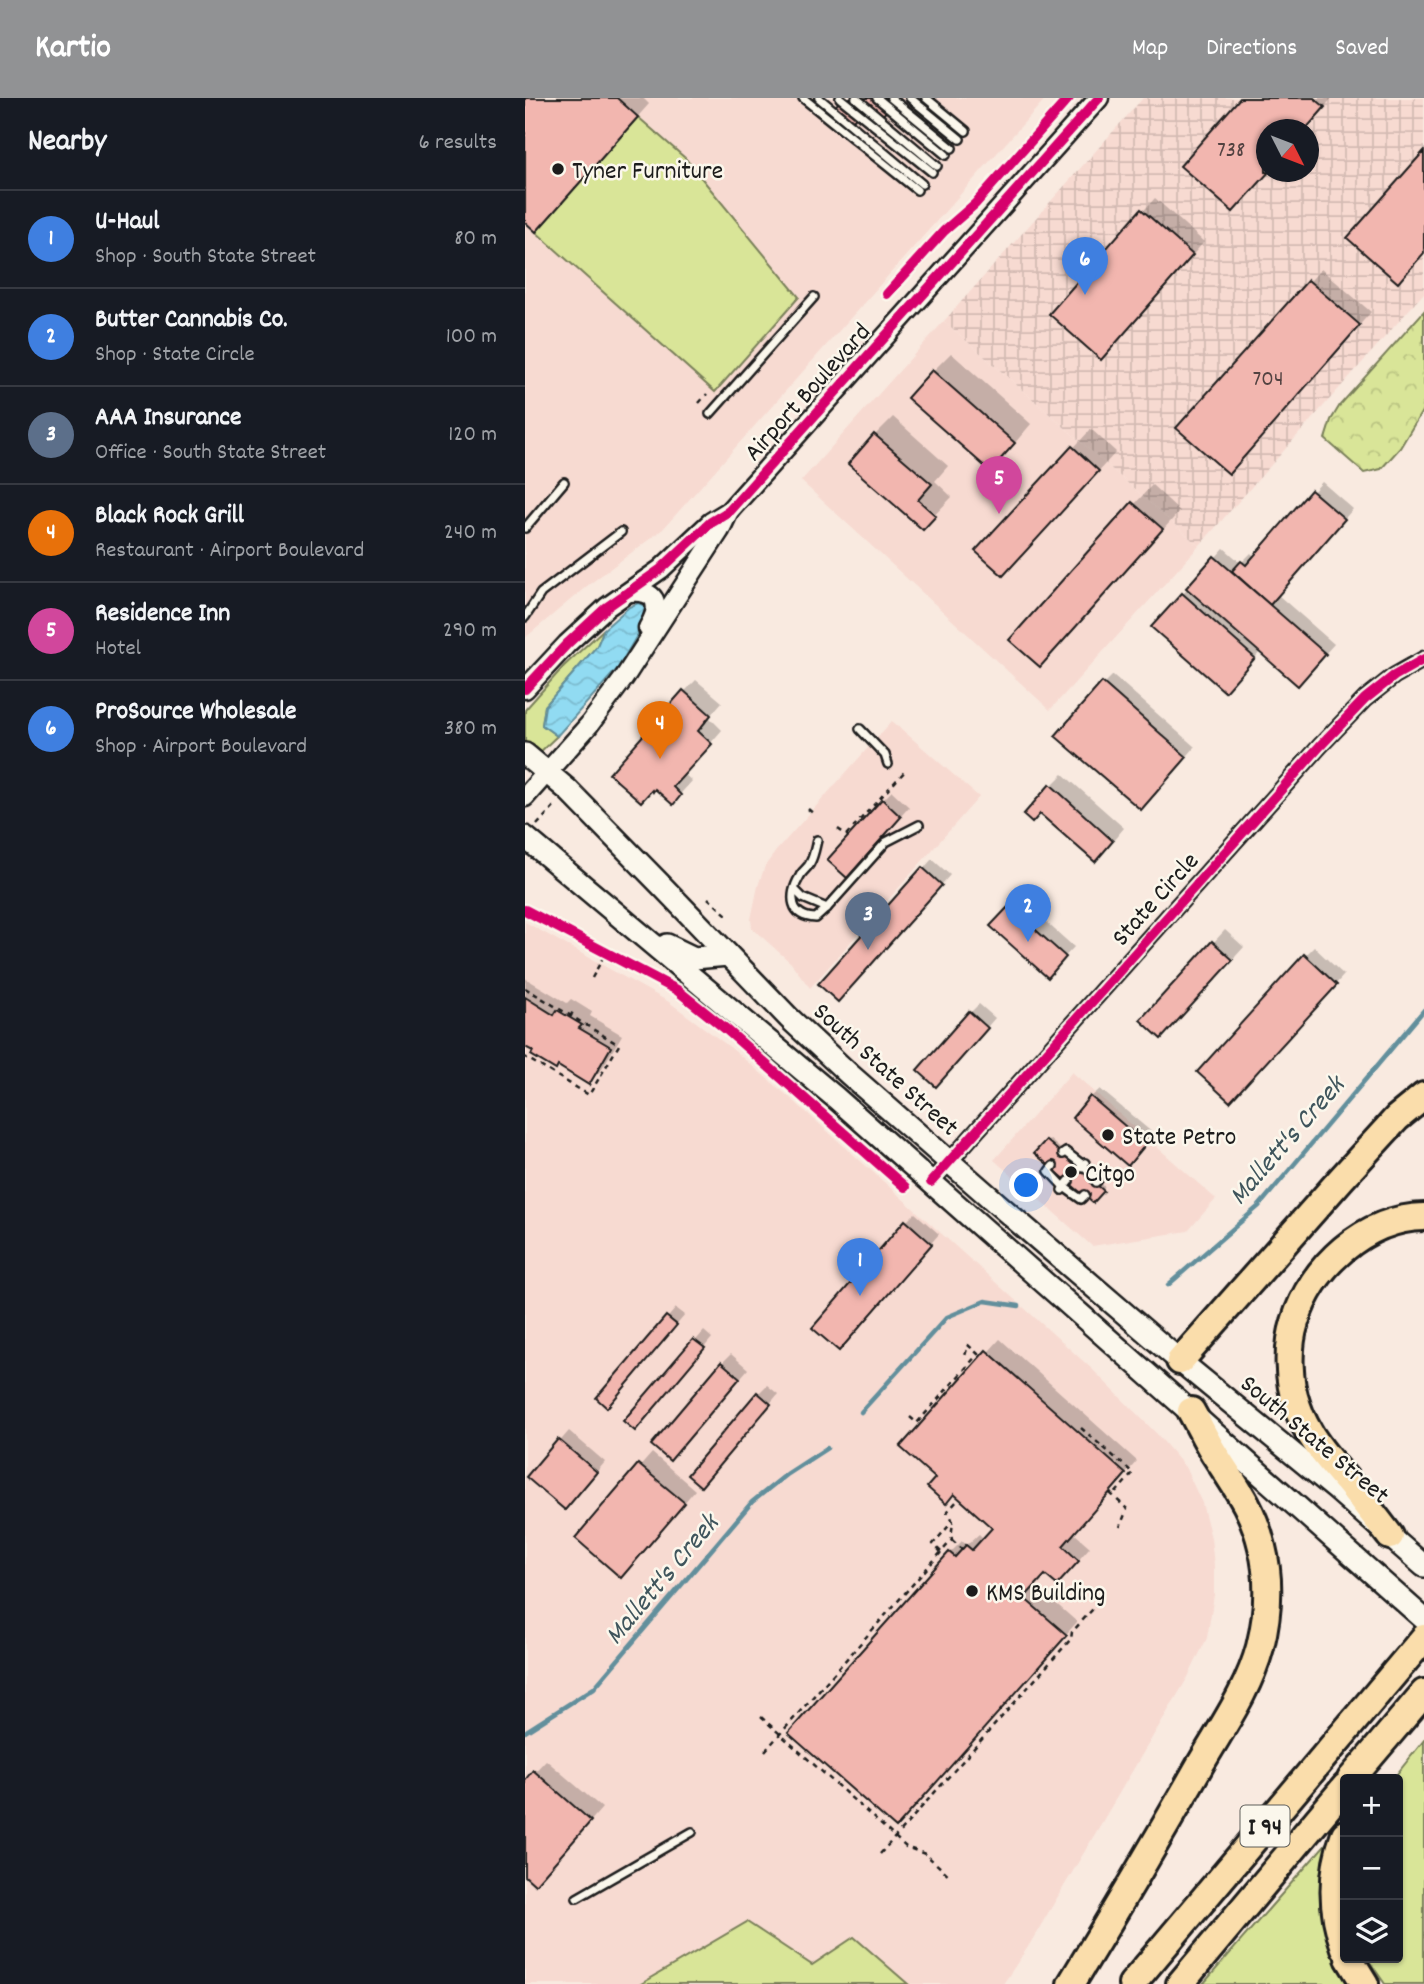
<!DOCTYPE html>
<meta charset="utf-8">
<style>
:root{--surface:#171b24;--page:#20242c;--text:#f1f3f6;--muted:#9ea1a6;--line:#363941;--accent:#919294}
body{margin:0;font-family:Dekko,sans-serif;background:var(--page);color:var(--text)}
.controls{position:absolute;right:21px;bottom:21px;display:grid;overflow:hidden;border-radius:7px;box-shadow:0 2px 5px #0004}
.controls button{width:63px;height:63px;display:grid;place-items:center;padding:0;border:0;border-bottom:2px solid var(--line);background:var(--surface);color:var(--text);font:35px sans-serif}
.compass{position:absolute;left:731px;top:21px;width:63px;height:63px;border-radius:50%;background:var(--surface);box-shadow:0 2px 5px #0004;rotate:132deg}
.you{position:absolute;left:502px;top:1088px;width:24px;height:24px;margin:-18px;border:5px solid #fff;border-radius:50%;background:#1a73e8;box-shadow:0 0 0 10px #1a73e833}
.badge{display:grid;place-items:center;width:46px;height:46px;border-radius:50%;background:var(--accent);color:#fff;font-size:23px;font-weight:700}
.pin{position:absolute;translate:-50% -58px;filter:drop-shadow(0 2px 4px #0008)}
.pin::after{content:'';position:absolute;top:37px;width:24px;height:21px;background:inherit;clip-path:polygon(0 0,100% 0,50% 100%)}
.list{margin:0;padding:0;list-style:none}
h2{display:flex;justify-content:space-between;align-items:center;height:91px;margin:0;padding:0 28px;font-size:30px}
h2 small{font-size:23px;font-weight:400;color:var(--muted)}
.list li{display:grid;grid-template-columns:46px 1fr auto;gap:21px;align-items:center;box-sizing:border-box;height:98px;padding:0 28px;border-top:2px solid var(--line)}
.list b{display:block;font-size:26px;white-space:nowrap}
.list p{margin:0;font-size:23px;white-space:nowrap;color:var(--muted)}
.list em{font-size:23px;font-style:normal;color:var(--muted)}
.icon{flex:none;width:38px;height:38px;fill:none;stroke:currentColor;stroke-width:2;stroke-linecap:round;stroke-linejoin:round}
.map{position:relative;flex:none;width:899px;height:1886px;overflow:hidden}
header{display:flex;align-items:center;gap:42px;box-sizing:border-box;height:98px;padding:0 35px;background:var(--accent);color:#fff}
header strong{font-size:33px}
nav{display:flex;gap:38px;margin-inline-start:auto;font-size:24px}
main{display:flex}
aside{flex:1;background:var(--surface)}
.map>svg:first-child{display:block}
.built{fill:#f7dad1}
.industrial{fill:url(#industrial-grid);fill-rule:evenodd}
.green{fill:#d9e598;stroke:#7a805a;stroke-width:2}
.forest{fill:url(#forest-crowns);stroke:#7a805a;stroke-width:2}
.water{fill:url(#water-waves);stroke:#628f9c;stroke-width:2}
.shadow{fill:#0003}
.lines{fill:none;stroke-linecap:round;stroke-linejoin:round}
.stream{stroke:#628f9c;stroke-width:4.5}
.building{fill:#f2b6af;stroke:#1c1c1c;stroke-width:2}
.service-casing{stroke:#1c1c1c;stroke-width:12}
.minor-casing{stroke:#1c1c1c;stroke-width:19}
.tertiary-casing{stroke:#1c1c1c;stroke-width:23}
.secondary-casing{stroke:#1c1c1c;stroke-width:26}
.motorway-casing{stroke:#1c1c1c;stroke-width:32}
.path{stroke:#1c1c1c;stroke-width:2.5;stroke-dasharray:5 5;stroke-linecap:butt}
.service{stroke:#fbf7ec;stroke-width:7}
.minor{stroke:#fbf7ec;stroke-width:14}
.tertiary{stroke:#fbf7ec;stroke-width:18}
.secondary{stroke:#fbf7ec;stroke-width:21}
.motorway{stroke:#faddab;stroke-width:26}
.cycleway-casing{stroke:#fbf7ec;stroke-width:15}
.cycleway{stroke:#d6006c;stroke-width:10}
.poi-dot{fill:#1c1c1c;stroke:#fbf7ec;stroke-width:2.5}
.labels{text-anchor:middle;stroke-width:5;stroke-linejoin:round;paint-order:stroke}
.number-label{font-size:23px;fill:#524241}
.shield{fill:#fbf7ec;stroke:#5f5e5a;stroke-width:2}
.shield-label{font-size:24px;font-weight:bold;fill:#1c1c1c}
.poi-label{font-size:26px;fill:#1c1c1c;stroke:#fbf7ec;text-anchor:start}
.street-label{font-size:26px;fill:#1c1c1c;stroke:#fbf7ec}
.water-label{font-size:28px;font-style:italic;fill:#3f555c;stroke:#fbf7ec}
</style>
<header>
<strong>Kartio</strong>
<nav><a>Map</a><a>Directions</a><a>Saved</a></nav>
</header>
<main>
<aside>
<h2>Nearby<small>6 results</small></h2>
<ul class="list">
<li><span class="badge" style="background:#3f7fe0">1</span><div><b>U-Haul</b><p>Shop · South State Street</p></div><em>80 m</em></li>
<li><span class="badge" style="background:#3f7fe0">2</span><div><b>Butter Cannabis Co.</b><p>Shop · State Circle</p></div><em>100 m</em></li>
<li><span class="badge" style="background:#5c6f8a">3</span><div><b>AAA Insurance</b><p>Office · South State Street</p></div><em>120 m</em></li>
<li><span class="badge" style="background:#e8710a">4</span><div><b>Black Rock Grill</b><p>Restaurant · Airport Boulevard</p></div><em>240 m</em></li>
<li><span class="badge" style="background:#d1479c">5</span><div><b>Residence Inn</b><p>Hotel</p></div><em>290 m</em></li>
<li><span class="badge" style="background:#3f7fe0">6</span><div><b>ProSource Wholesale</b><p>Shop · Airport Boulevard</p></div><em>380 m</em></li>
</ul>
</aside>
<div class="map">
<svg width="899" height="1886" viewBox="0 0 899 1886">
<defs>
<pattern id="industrial-grid" width="8" height="8" patternUnits="userSpaceOnUse" patternTransform="scale(1.75)"><rect width="8" height="8" fill="#f7dad1"/><path d="M0 4h8M4 0v8" fill="none" stroke="#d3bab3"/></pattern>
<pattern id="forest-crowns" width="20" height="18" patternUnits="userSpaceOnUse" patternTransform="scale(1.75)"><rect width="20" height="18" fill="#d9e598"/><path d="M2 6a3 3 0 1 1 6 0M12 15a3 3 0 1 1 6 0" fill="none" stroke="#bac482"/></pattern>
<pattern id="water-waves" width="16" height="10" patternUnits="userSpaceOnUse" patternTransform="scale(1.75)"><rect width="16" height="10" fill="#91dbf2"/><path d="M0 5q4-4 8 0t8 0" fill="none" stroke="#7cbbcf"/></pattern>
</defs>
<rect width="100%" height="100%" fill="#f9eae0"/>
<filter id="ink" filterUnits="userSpaceOnUse"><feTurbulence type="fractalNoise" baseFrequency=".0143" numOctaves="2"/><feDisplacementMap in="SourceGraphic" scale="14" xChannelSelector="R" yChannelSelector="G"/><feConvolveMatrix kernelMatrix="1 2 1 2 8 2 1 2 1" color-interpolation-filters="sRGB"/></filter>
<g filter="url(#ink)">
<g class="built">
<polygon points="0,0 521,0 138,431 62,488 0,540"/>
<polygon points="419,223 674,448 525,612 276,383"/>
<polygon points="367,623 454,699 285,890 266,865 227,830 226,821 233,788 240,768 251,753"/>
<polygon points="0,824 144,904 206,950 270,1004 567,1271 632,1336 660,1369 677,1405 686,1440 689,1467 689,1497 682,1540 663,1579 503,1849 478,1886 0,1886"/>
<polygon points="547,974 691,1101 663,1133 567,1148 469,1062"/>
</g>
<path class="industrial" d="M618 0H899V195L674 448 419 223ZM741 32H783V74H741Z"/>
<g class="green">
<polygon points="113,19 160,60 274,199 190,294 11,134"/>
<polygon points="79,531 72,548 20,608 17,627 32,638 12,657 0,649 0,612 39,568"/>
<polygon points="899,1642 899,1886 860,1886 842,1860 873,1860 873,1681 868,1681"/>
<polygon points="812,1733 829,1886 678,1886"/>
<polygon points="222,1824 287,1867 329,1839 383,1886 116,1886"/>
</g>
<polygon class="forest" points="899,213 899,310 875,350 856,371 839,375 800,341 806,322 815,307"/>
<polygon class="water" points="113,505 118,507 122,516 120,524 93,570 32,638 17,627 20,608 72,548 79,531 104,509"/>
<g class="shadow">
<polygon points="0,0 118,0 124,6 23,119 0,121"/>
<polygon points="717,0 807,0 780,32 741,32 743,74 720,100"/>
<polygon points="630,100 679,144 588,247 526,216"/>
<polygon points="796,171 846,214 716,362 654,330"/>
<polygon points="426,255 506,326 483,353 408,273"/>
<polygon points="368,319 423,368 410,383 427,399 398,429 350,337"/>
<polygon points="566,331 591,354 496,458 453,453"/>
<polygon points="797,384 828,411 753,497 809,546 782,576 736,553 718,573 658,496 699,450 716,465 726,455 730,459"/>
<polygon points="627,387 655,413 515,567 487,542"/>
<polygon points="588,577 670,649 625,701 579,586"/>
<polygon points="171,582 197,604 184,619 197,632 159,676 167,683 148,704 130,689 159,594"/>
<polygon points="538,676 599,730 582,750 516,714 526,688"/>
<polygon points="367,693 384,709 331,769 358,702"/>
<polygon points="407,761 425,777 322,893 296,886"/>
<polygon points="494,800 549,849 531,868 485,809"/>
<polygon points="700,832 719,849 648,927 617,922"/>
<polygon points="789,849 819,877 714,993 780,858"/>
<polygon points="0,880 42,905 46,901 67,914 65,918 97,937 76,972 64,985 0,947"/>
<polygon points="454,906 470,920 420,977 445,915"/>
<polygon points="575,991 629,1036 611,1057 566,999"/>
<polygon points="524,1041 580,1089 568,1103 512,1055"/>
<polygon points="390,1115 414,1136 323,1242 381,1124"/>
<polygon points="151,1210 160,1217 91,1298 73,1300"/>
<polygon points="179,1233 187,1240 119,1322 101,1323"/>
<polygon points="475,1241 612,1363 549,1435 565,1449 544,1473 520,1475 510,1487 552,1524 383,1715 266,1634 425,1455 437,1443 442,1447 454,1436 459,1441 469,1430 378,1348"/>
<polygon points="206,1256 223,1271 154,1351 197,1265"/>
<polygon points="242,1287 253,1296 185,1377 233,1296"/>
<polygon points="44,1333 80,1364 49,1401 4,1379"/>
<polygon points="127,1355 170,1392 108,1465 52,1440"/>
<polygon points="21,1662 77,1710 22,1773 0,1776 0,1684"/>
</g>
<g class="lines">
<g class="stream">
<polyline points="643,1187 734,1108 899,912"/>
<polyline points="336,1314 422,1219 460,1203 494,1208"/>
<polyline points="0,1634 69,1590 227,1404 262,1376 302,1350"/>
</g>
</g>
<g class="building">
<polygon points="0,0 92,0 113,19 11,134 0,124"/>
<polygon points="317,0 372,0 349,28 334,15 319,33 302,19"/>
<polygon points="715,0 789,0 800,9 780,32 741,32 741,74 744,74 708,114 655,68"/>
<polygon points="899,53 899,155 873,185 822,140"/>
<polygon points="616,111 668,157 576,262 524,216"/>
<polygon points="783,182 835,227 704,376 651,330"/>
<polygon points="407,272 490,345 465,373 382,300"/>
<polygon points="349,336 407,386 393,402 411,418 398,432 323,366"/>
<polygon points="547,348 574,373 478,478 450,453"/>
<polygon points="786,392 820,421 745,507 707,473 716,463 721,467"/>
<polygon points="607,404 638,431 515,569 484,542"/>
<polygon points="689,458 801,556 773,588 661,490"/>
<polygon points="657,495 730,560 700,594 626,529"/>
<polygon points="577,584 662,659 616,712 530,638"/>
<polygon points="158,592 186,617 173,633 187,646 148,689 156,697 148,707 130,691 128,694 127,692 116,704 84,676"/>
<polygon points="525,686 588,743 570,764 515,716 507,725 498,717"/>
<polygon points="357,701 376,719 322,780 302,762"/>
<polygon points="397,769 417,787 313,904 293,886"/>
<polygon points="484,808 541,859 523,880 465,828"/>
<polygon points="687,843 708,862 636,941 615,922"/>
<polygon points="779,856 812,887 705,1004 672,974"/>
<polygon points="0,899 29,917 32,912 57,927 54,930 86,949 64,987 33,968 31,972 6,957 8,953 0,949"/>
<polygon points="444,913 463,930 411,989 392,972"/>
<polygon points="565,998 621,1046 603,1068 547,1020"/>
<polygon points="521,1042 579,1093 568,1105 509,1055"/>
<polygon points="380,1122 407,1146 314,1253 287,1230"/>
<polygon points="141,1218 152,1227 82,1310 71,1300"/>
<polygon points="168,1241 180,1250 110,1333 98,1323"/>
<polygon points="461,1252 601,1376 538,1448 554,1463 532,1487 520,1477 499,1500 542,1537 371,1730 263,1635 424,1454 430,1459 441,1447 447,1452 467,1430 429,1396 421,1406 402,1389 410,1380 375,1349"/>
<polygon points="196,1264 215,1280 145,1363 126,1347"/>
<polygon points="232,1294 246,1306 176,1389 162,1377"/>
<polygon points="33,1341 72,1374 40,1412 1,1379"/>
<polygon points="113,1366 160,1405 96,1480 50,1440"/>
<polygon points="8,1672 66,1723 10,1787 0,1778 0,1682"/>
</g>
<g class="lines">
<g class="service-casing">
<g id="service">
<polyline points="278,0 392,92"/>
<polyline points="294,0 397,86"/>
<polyline points="315,0 407,74"/>
<polyline points="331,0 412,68"/>
<polyline points="352,0 421,57"/>
<polyline points="366,0 427,50"/>
<polyline points="385,0 435,41"/>
<polyline points="401,0 441,33"/>
<polyline points="185,316 289,199"/>
<polyline points="0,430 39,384"/>
<polyline points="0,519 16,495 96,434"/>
<polyline points="335,631 360,657 363,666"/>
<path d="M292 742C290 750 289 758 285 765 283 770 277 773 275 778 263 798 265 819 291 820L302 810 361 744 394 727"/>
<polyline points="270,792 278,800 302,810"/>
<polyline points="538,1056 541,1054 558,1067 555,1070"/>
<polyline points="560,1065 558,1067 573,1082 571,1084"/>
<polyline points="528,1068 524,1073 539,1089 544,1083"/>
<polyline points="537,1092 539,1089 556,1101 560,1097"/>
<polyline points="52,1800 167,1734"/>
</g>
</g>
<g class="minor-casing">
<polyline id="minor" points="406,1084 795,648 840,601 869,578 899,561"/>
</g>
<g class="tertiary-casing">
<g id="tertiary">
<path d="M105 494C134 492 136 509 123 530"/>
<polyline points="0,591 42,546 82,509 136,471 186,424 204,413 574,0"/>
<polyline points="0,699 64,627 99,580 195,432 204,413"/>
</g>
</g>
<g class="secondary-casing">
<g id="secondary">
<polyline points="0,656 43,692 137,788 264,920 324,976 476,1109 655,1263 812,1392 899,1468"/>
<polyline points="0,739 311,1000 899,1521"/>
<polyline points="142,847 169,860 203,857"/>
</g>
</g>
<g class="motorway-casing">
<g id="motorway">
<polyline points="655,1263 817,1080 872,1020 899,998"/>
<path d="M865 1438C851 1420 837 1401 822 1383 802 1360 782 1338 772 1308 763 1283 762 1249 770 1224 786 1169 840 1120 899 1119"/>
<polyline points="826,1681 899,1595"/>
<path d="M820 1736C806 1774 806 1812 820 1850"/>
<polyline points="824,1860 840,1886"/>
<path d="M546 1886C590 1814 633 1741 675 1667 697 1629 724 1591 735 1549 743 1517 745 1481 737 1449 728 1410 710 1388 689 1355 681 1342 674 1327 666 1313"/>
<polyline points="607,1886 899,1540"/>
<polyline points="655,1886 820,1689"/>
</g>
</g>
<g class="path">
<polyline points="174,305 182,296"/>
<polyline points="283,711 289,716"/>
<polyline points="12,727 31,706"/>
<polyline points="313,731 323,738"/>
<polyline points="321,737 382,671"/>
<polyline points="183,800 202,817"/>
<polyline points="67,880 81,854"/>
<polyline points="0,890 94,947 64,997 0,959"/>
<polyline points="45,919 49,912"/>
<polyline points="385,1319 392,1325 453,1256 443,1247 440,1258"/>
<polyline points="556,1330 608,1375 588,1398"/>
<polyline points="585,1395 602,1411 595,1429"/>
<polyline points="427,1442 437,1451"/>
<polyline points="416,1454 408,1446 428,1423"/>
<polyline points="236,1619 381,1749 400,1756 425,1778"/>
<path d="M240 1653 427 1442C425 1431 432 1423 422 1414L434 1401"/>
<polyline points="355,1756 546,1541 547,1534 577,1501"/>
</g>
<use href="#service" class="service"/>
<use href="#minor" class="minor"/>
<use href="#tertiary" class="tertiary"/>
<use href="#secondary" class="secondary"/>
<use href="#motorway" class="motorway"/>
<g class="cycleway-casing">
<g id="cycleway">
<polyline points="362,196 419,133 450,106 544,0"/>
<polyline points="0,591 42,546 82,509 136,471 186,424 204,413 574,0"/>
<polyline points="0,812 152,892 202,932 380,1089"/>
<polyline points="406,1084 795,648 840,601 869,578 899,561"/>
</g>
</g>
<use href="#cycleway" class="cycleway"/>
</g>
</g>
<g class="poi-dot">
<circle cx="33" cy="71" r="7"/>
<circle cx="583" cy="1037" r="7"/>
<circle cx="546" cy="1074" r="7"/>
<circle cx="447" cy="1493" r="7"/>
</g>
<g class="labels">
<g class="number-label">
<text x="706" y="58">738</text>
<text x="743" y="287">704</text>
</g>
<rect class="shield" x="715.5" y="1707.5" width="49" height="41" rx="5"/>
<g class="shield-label">
<text x="740" y="1736">I 94</text>
</g>
<g class="poi-label">
<text x="47" y="80">Tyner Furniture</text>
<text x="597" y="1046">State Petro</text>
<text x="560" y="1083">Citgo</text>
<text x="461" y="1502">KMS Building</text>
</g>
<g class="street-label">
<text transform="translate(281 293) rotate(-48)" y="9">Airport Boulevard</text>
<text transform="translate(629 800) rotate(-48)" y="9">State Circle</text>
<text transform="translate(362 970) rotate(42)" y="9">South State Street</text>
<text transform="translate(791 1340) rotate(40)" y="9">South State Street</text>
</g>
<g class="water-label">
<text transform="translate(760 1041) rotate(-49)" y="10">Mallett's Creek</text>
<text transform="translate(135 1480) rotate(-50)" y="10">Mallett's Creek</text>
</g>
</g>
</svg>
<div class="controls">
<button>+</button>
<button>−</button>
<button><svg class="icon" aria-label="layers" viewBox="0 0 24 24"><path d="M12 4l9 5-9 5-9-5zM3 14l9 5 9-5"/></svg></button>
</div>
<svg class="compass" viewBox="-18 -18 36 36"><path d="M0-13l5 13h-10z" fill="#e53935"/><path d="M0 13l5-13h-10z" fill="#9ea1a6"/></svg>
<div class="you"></div>
<div class="pin badge" style="left:335px;top:1198px;background:#3f7fe0">1</div>
<div class="pin badge" style="left:503px;top:844px;background:#3f7fe0">2</div>
<div class="pin badge" style="left:343px;top:852px;background:#5c6f8a">3</div>
<div class="pin badge" style="left:135px;top:661px;background:#e8710a">4</div>
<div class="pin badge" style="left:474px;top:416px;background:#d1479c">5</div>
<div class="pin badge" style="left:560px;top:197px;background:#3f7fe0">6</div>
</div>
</main>
